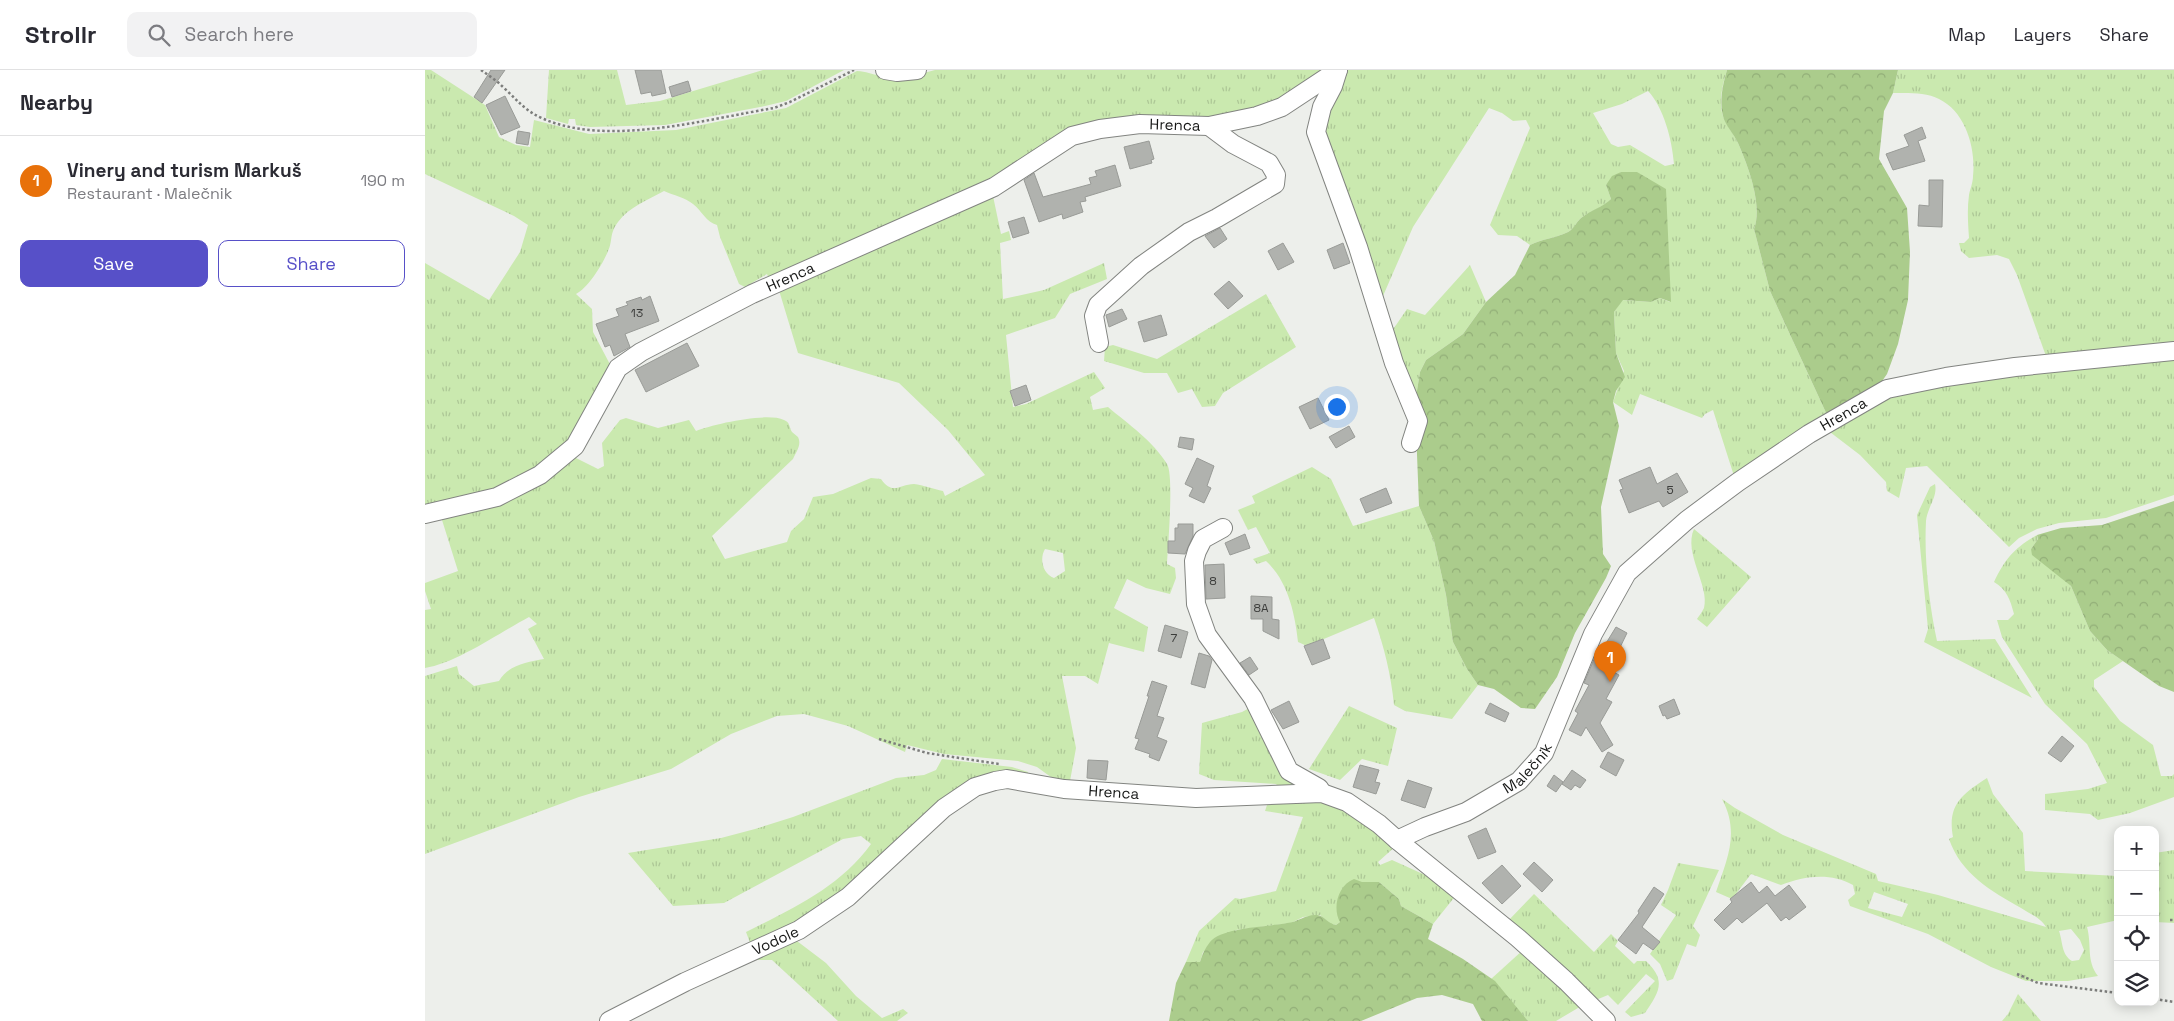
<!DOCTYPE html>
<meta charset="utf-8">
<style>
:root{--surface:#fff;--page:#f2f2f3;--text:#2b2b33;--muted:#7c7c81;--line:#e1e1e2;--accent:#5750c8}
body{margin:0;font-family:"Space Grotesk",sans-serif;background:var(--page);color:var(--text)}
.controls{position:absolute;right:15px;bottom:15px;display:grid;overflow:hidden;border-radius:10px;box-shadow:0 2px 12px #0003}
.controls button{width:45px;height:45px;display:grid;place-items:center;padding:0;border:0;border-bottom:1px solid var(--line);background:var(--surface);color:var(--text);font:25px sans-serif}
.you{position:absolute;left:911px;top:336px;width:18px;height:18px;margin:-12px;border:4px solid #fff;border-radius:50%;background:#1a73e8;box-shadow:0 0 0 8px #1a73e833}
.badge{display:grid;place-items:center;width:32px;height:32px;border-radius:50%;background:var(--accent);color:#fff;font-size:16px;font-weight:700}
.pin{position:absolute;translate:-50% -41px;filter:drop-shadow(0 1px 2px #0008)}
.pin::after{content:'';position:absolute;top:26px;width:18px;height:15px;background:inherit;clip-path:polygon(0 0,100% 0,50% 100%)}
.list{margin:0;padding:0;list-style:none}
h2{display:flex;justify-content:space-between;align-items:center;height:65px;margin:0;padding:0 20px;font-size:21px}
h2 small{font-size:16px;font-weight:400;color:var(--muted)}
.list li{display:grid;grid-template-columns:32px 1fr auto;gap:15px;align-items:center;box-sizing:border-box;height:90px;padding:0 20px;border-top:1px solid var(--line)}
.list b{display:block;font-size:19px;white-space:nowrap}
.list p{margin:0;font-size:16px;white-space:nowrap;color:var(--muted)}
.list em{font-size:16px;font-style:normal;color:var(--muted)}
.actions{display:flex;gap:10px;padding:15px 20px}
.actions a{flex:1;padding:11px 0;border:1px solid var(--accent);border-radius:10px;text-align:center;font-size:18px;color:var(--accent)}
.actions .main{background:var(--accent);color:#fff}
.icon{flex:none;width:28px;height:28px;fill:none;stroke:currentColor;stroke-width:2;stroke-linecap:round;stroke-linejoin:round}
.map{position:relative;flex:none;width:1749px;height:951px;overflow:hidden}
header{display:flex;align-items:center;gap:30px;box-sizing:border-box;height:70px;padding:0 25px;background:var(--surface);border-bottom:1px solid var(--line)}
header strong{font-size:24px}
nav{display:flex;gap:28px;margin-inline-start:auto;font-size:18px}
.search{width:350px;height:45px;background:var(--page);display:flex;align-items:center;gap:12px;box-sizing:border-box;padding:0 18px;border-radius:10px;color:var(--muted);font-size:19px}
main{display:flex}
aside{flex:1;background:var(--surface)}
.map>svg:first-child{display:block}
.grass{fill:url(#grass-tufts);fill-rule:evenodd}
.forest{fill:url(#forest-crowns)}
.building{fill:#b0b2ae;stroke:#999b97}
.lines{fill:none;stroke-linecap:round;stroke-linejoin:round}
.minor-casing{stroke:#828480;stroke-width:20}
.path{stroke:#7c7d7b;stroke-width:2.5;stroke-dasharray:2.5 2.5;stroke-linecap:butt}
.minor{stroke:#fff;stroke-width:18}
.labels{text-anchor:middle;stroke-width:5;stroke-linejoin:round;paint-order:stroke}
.number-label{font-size:12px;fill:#3c3d3b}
.street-label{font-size:15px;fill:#151615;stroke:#edefeb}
</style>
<header>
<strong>Strollr</strong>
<div class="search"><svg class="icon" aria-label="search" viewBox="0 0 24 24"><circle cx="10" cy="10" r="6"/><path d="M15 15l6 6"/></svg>Search here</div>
<nav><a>Map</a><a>Layers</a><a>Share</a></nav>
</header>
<main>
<aside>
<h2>Nearby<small></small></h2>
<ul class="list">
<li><span class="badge" style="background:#e8710a">1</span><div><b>Vinery and turism Markuš</b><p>Restaurant · Malečnik</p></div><em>190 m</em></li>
</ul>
<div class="actions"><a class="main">Save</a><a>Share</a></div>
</aside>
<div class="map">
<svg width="1749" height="951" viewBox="0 0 1749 951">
<defs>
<pattern id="grass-tufts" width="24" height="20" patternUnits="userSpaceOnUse" patternTransform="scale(1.25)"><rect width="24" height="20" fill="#cae9af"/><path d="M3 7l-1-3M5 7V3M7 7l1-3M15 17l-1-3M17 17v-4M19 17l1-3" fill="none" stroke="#adc796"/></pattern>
<pattern id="forest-crowns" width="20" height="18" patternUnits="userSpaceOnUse" patternTransform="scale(1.25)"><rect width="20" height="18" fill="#abcc8c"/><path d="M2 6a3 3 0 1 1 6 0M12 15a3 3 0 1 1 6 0" fill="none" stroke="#92ae78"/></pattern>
</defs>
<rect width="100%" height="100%" fill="#edefeb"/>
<g class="grass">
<path d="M0 0H6L60 35 74 67 91 75 105 77 109 50 164 64 251 60 361 38 432 1C441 1 447 5 455 5 473 7 494 5 510 0H903L879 17 836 38 802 47 650 57 629 66V69L579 106 345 211 342 204 320 217 314 214 295 167 292 155C281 152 277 141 268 134 261 128 248 125 239 121 223 130 204 137 193 152 184 164 188 171 183 181 178 194 163 218 151 224L167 239 168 262 189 302 138 381 120 396 66 422 0 440V193L64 230 95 182 103 155 89 146 0 104Z"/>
<polygon points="124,0 192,0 201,35 235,31 338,0 419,0 361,31 340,36 240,55 165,57 151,55 150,49 144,49 143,54 121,48"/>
<path d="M923 0H1302C1298 14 1293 31 1298 46 1301 55 1309 64 1313 73 1323 96 1338 135 1329 159L1345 221 1403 347 1309 406 1288 340 1280 344 1277 348 1215 324 1207 345 1188 332 1199 301 1191 283 1189 242 1197 230 1226 232 1235 228 1245 232 1212 102H1196L1181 115 1186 129C1178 138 1166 140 1156 148 1151 152 1149 159 1143 162 1131 168 1117 169 1105 175L1092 166 1073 165 1065 155 1105 58 1101 50 1088 51 1077 43 1064 38 988 157 958 226 965 255 969 258 982 239 1000 245 1045 195 1061 232 1038 264 1001 290 995 302 990 333 897 68 906 29ZM1223 21C1239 38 1247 70 1249 94L1240 96 1205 75 1193 77 1186 74 1168 43 1197 34Z"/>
<path d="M1473 0H1749V277L1622 289 1592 205 1584 189 1572 185 1544 188 1536 181 1534 173H1539L1544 168C1543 153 1542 139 1544 125 1545 119 1548 113 1548 106 1551 79 1541 42 1514 29 1501 22 1483 23 1468 23Z"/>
<path d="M568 126 576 164 584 161 586 170 575 173 578 229 619 220 679 193 682 209 645 224 630 248 581 265 588 337 601 334 669 302 680 318 665 327 668 340 683 337C703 354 728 371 742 394 749 405 743 475 742 494L750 498 751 508 745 524 721 518 702 509 689 538 723 557 719 582 684 573 673 614 660 606H637L651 678 645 711 630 710 612 697 593 691 519 684 482 675 480 682 423 656 379 644 352 646 306 664 246 699 154 727 0 784V606L32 596 34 604 49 616 74 611C83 595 102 592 119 589L103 559 112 554 104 547C76 562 30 594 0 598V540L6 539 0 521V513L33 501 17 450 22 443 145 385 173 399 179 396 177 373 195 350 201 348 233 358 264 350 271 361C288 354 342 342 359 350 365 352 364 357 367 362 369 364 371 365 373 367 377 375 371 382 368 389L287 466 300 489 362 472 366 461 379 449 388 427 408 424 446 408 456 409C468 426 475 414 489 414 498 415 509 419 518 421L520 426 560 405 523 360 474 313 373 283 353 217ZM620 479 638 483 640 501 629 508C618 504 614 489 620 479Z"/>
<polygon points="841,224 871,277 798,323 790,336 777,337 767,319 753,323 742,303 719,303 679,291 680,277 688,275 732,289"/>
<polygon points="1749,286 1749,425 1681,448 1634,453 1612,459 1594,468 1584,477 1502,396 1481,398 1474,428 1462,421 1461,412 1435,385 1401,359 1452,332 1504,316"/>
<path d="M887 397 906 409 928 456 994 436 1009 471 1021 525 1028 572 1042 599 1053 615 1027 649 980 641 969 635C966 604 959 577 949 548L882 576 873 572C870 544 863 511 841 491L832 494 828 489 845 483 831 457 823 460 813 440 830 433 827 426Z"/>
<path d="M1510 414C1513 427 1502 438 1501 451 1499 490 1504 533 1512 571L1570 569 1607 628 1499 572 1503 559 1492 445 1505 417Z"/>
<path d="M1269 459 1326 507 1282 557 1272 549C1274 546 1277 542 1279 538 1285 516 1258 483 1269 459Z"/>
<path d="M1612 465 1613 469 1606 479 1646 516 1665 561 1682 580 1698 591 1669 610V617L1695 651 1728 675 1736 706H1747L1749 704V727L1705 743 1673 750 1665 744 1620 740V724L1663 719 1682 713 1662 674 1620 634 1577 567 1572 550H1583L1589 544C1585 529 1582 520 1569 512 1580 489 1589 478 1612 465Z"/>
<polygon points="828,636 842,661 889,717 856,720 851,714 789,710 774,704 777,653 817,642"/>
<polygon points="924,636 972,658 963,696 937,689 915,710 884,699"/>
<path d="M517 689 587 697 603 702V706L566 705 420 822 327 878 321 862C367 839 415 817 446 774L436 766 418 769 299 833 248 836 203 783 296 768 330 759 368 747 471 708 499 705 511 700Z"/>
<path d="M1562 708 1568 724 1598 763 1600 801 1693 806V850L1662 857C1667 875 1661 891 1673 906L1643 911H1601L1566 897 1503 864 1425 836 1423 830 1430 824 1428 815C1405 802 1379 806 1356 815L1326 804 1307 829 1291 822C1302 789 1315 763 1297 729L1310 738 1358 765 1451 804 1453 811 1513 825 1621 857C1616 848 1605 844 1596 838 1566 821 1536 804 1524 769L1528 767C1522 735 1537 724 1562 708ZM1449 822 1483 834 1477 847 1443 838ZM1646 859 1655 870 1659 880 1654 890 1647 891C1636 884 1638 872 1634 861Z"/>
<polygon points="858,727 914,733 972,775 953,792 955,795 967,790 1009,809 1032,824 1008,854 976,836 974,829 954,812 937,812 915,852 911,855 906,854 895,845 878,847 866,853 811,860 778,882 775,892 761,892 774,861 810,828 815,829 851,821 878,747 840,741 844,729"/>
<polygon points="1749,780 1749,853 1730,852 1730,783"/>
<polygon points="1253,793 1294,800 1268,856 1275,865 1271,877 1262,874 1248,909 1242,911 1235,894 1225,884 1251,845 1236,835 1243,820"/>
<path d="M1109 824 1169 882 1186 864 1193 871 1190 876 1209 894 1212 891H1221C1242 911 1234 922 1220 943L1206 947 1200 942 1230 911 1221 904 1193 935 1183 925 1166 932 1082 852Z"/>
<polygon points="368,868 401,893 431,926 457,948 478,939 483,943 472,951 413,951 347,890 317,890"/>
<polygon points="1098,880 1158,935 1131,951 1103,951 1066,909"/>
<polygon points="1593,924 1616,951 1577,951 1583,944"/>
</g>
<g class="forest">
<path d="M1302 0H1473L1468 23 1459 41 1454 89 1482 138 1485 182 1483 230 1473 274 1462 304 1453 317 1403 347 1345 221 1329 159C1338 135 1323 96 1313 73 1309 64 1300 55 1298 46 1294 31 1298 14 1302 0Z"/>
<path d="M1196 102H1212L1241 119 1246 232 1235 228 1226 232 1198 230 1189 242 1191 283 1200 307 1191 321 1188 332 1194 356 1176 437 1178 484 1186 496 1181 508 1150 563 1132 607 1110 639 1096 638 1069 619 1053 615 1042 599 1028 572 1021 525 1009 471 994 436 990 333 995 302 1001 290 1038 264 1061 232 1090 205 1105 175C1117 169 1131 168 1143 162 1149 159 1151 152 1156 148 1166 140 1178 137 1186 129L1181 115 1187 106Z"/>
<polygon points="1749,431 1749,622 1734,616 1682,580 1665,561 1646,516 1607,485 1606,479 1613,469 1612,465 1636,458 1677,455"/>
<path d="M929 809 937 812H954L974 829 976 836 1008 854 1003 869 1038 889 1070 911 1103 951H1057L1048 934 1017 925 992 928 936 951H744L751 913 761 892H775C777 885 780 878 785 872 797 857 844 857 862 853 873 852 881 844 892 845 899 845 903 854 911 855L915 852C907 838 913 815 929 809Z"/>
</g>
<g class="building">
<polygon points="66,0 80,0 57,33 49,27"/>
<polygon points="210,0 236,0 241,23 227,26 226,22 216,24"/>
<polygon points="263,11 266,21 247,27 244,17"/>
<polygon points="80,26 95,57 76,65 61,35"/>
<polygon points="1497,57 1501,68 1493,71 1500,91 1468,100 1461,84 1484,76 1479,65"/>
<polygon points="93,61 105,63 103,75 91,73"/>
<polygon points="724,71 729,89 726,90 727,93 705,99 699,77"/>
<polygon points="690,95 696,116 660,127 661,131 655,132 658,142 638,149 637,144 614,152 599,110 609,103 618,127 666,114 664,108 672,106 670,101"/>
<polygon points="1504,110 1518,110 1517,157 1493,156 1494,135 1504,136"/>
<polygon points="599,147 604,163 588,168 583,152"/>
<polygon points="795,158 802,169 789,178 780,166"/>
<polygon points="858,173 869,192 853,200 843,181"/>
<polygon points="918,173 925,193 909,199 902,180"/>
<polygon points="804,211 818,226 803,239 789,224"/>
<polygon points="225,226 234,251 200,264 205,277 189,286 185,275 180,277 171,254 194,246 191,239 203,235 201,232 216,227 217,230"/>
<polygon points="697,239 702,249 684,257 681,245"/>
<polygon points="736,245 742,265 719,272 713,252"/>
<polygon points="262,273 274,296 221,322 210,300"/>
<polygon points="601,315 606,330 590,336 585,321"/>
<polygon points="893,328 904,350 885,359 874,337"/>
<polygon points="924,356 930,367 911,378 904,367"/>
<polygon points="755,367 769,369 767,380 753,377"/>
<polygon points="772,388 789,396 782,416 786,418 779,433 764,426 768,418 760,414"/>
<polygon points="1225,397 1232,414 1252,403 1263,422 1238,437 1234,431 1204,443 1195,420 1198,419 1194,410"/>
<polygon points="961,418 967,433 941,443 935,429"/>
<polygon points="753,454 768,454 768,466 760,484 743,483 743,471 750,471 750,458 753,458"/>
<polygon points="820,464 825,478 805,485 800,473"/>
<polygon points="799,494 800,528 781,529 780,495"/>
<polygon points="826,526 847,527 847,549 854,550 854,569 838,561 838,549 826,549"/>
<polygon points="740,555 763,562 756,588 733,581"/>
<polygon points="1191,557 1202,563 1186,596 1188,597 1185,600 1194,605 1181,629 1187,632 1175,653 1188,675 1177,682 1161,657 1156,666 1144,660 1153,643 1150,641 1164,615 1159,613 1170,587 1172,588"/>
<polygon points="898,569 905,588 887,595 879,576"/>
<polygon points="774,583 784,586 787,590 780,618 766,614"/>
<polygon points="825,587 833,599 824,605 815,593"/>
<polygon points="727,611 742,616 732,646 739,648 732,667 742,671 734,691 724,687 725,684 710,679 714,669 710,668 724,626 722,626"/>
<polygon points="1249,629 1255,644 1242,649 1240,645 1238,646 1234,636"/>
<polygon points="864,631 874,652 858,659 846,640"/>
<polygon points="1065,633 1084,643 1080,652 1060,643"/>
<polygon points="1637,666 1649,676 1636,692 1623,683"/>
<polygon points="1183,682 1199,690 1191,706 1175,697"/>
<polygon points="663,690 683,691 681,710 662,708"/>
<polygon points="935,695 954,700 950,712 955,713 951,724 928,717"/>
<polygon points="1147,700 1161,710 1155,718 1150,715 1146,720 1137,714"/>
<polygon points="1129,705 1138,712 1131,722 1122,716"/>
<polygon points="983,710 1007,718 1000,738 976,730"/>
<polygon points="1061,758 1071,782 1053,789 1043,766"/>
<polygon points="1109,792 1128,810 1117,822 1098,804"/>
<polygon points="1077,795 1096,816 1077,834 1057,813"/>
<polygon points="1326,812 1334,823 1342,816 1350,826 1364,815 1381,837 1364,850 1361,847 1356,851 1342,833 1317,853 1312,848 1299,860 1289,850 1307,832 1305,829"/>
<polygon points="1229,817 1239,824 1217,857 1235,872 1228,880 1218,873 1211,884 1193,870 1214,843 1213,841"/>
</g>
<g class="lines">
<g class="minor-casing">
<g id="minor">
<polyline points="460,0 472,2 492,0"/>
<polyline points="913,0 908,16 897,37 891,62 933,177 969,293 993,351 986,373"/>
<polyline points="674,273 669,246 673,235 716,196 764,162 792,148 850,114 851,105 844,93 808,74 784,56"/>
<path id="s1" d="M0 444 72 427 115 405 150 376 193 298 216 282 327 224 569 117 647 66 675 59 715 54 784 56 832 46 857 37 913 0"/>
<polyline points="798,458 778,469 772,481 769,491 771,534 782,565 828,628 864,701 894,718 897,723"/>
<path id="s2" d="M972 770 1000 757 1041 742 1094 711 1119 683 1168 564 1202 503 1262 450 1313 412 1384 364 1462 319 1521 307 1590 297 1749 281"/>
<path id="s3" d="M184 951 260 912 374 860 423 827 519 738 550 717 570 711 582 709 639 719 771 728 897 723 922 732 954 754 972 770 1093 868 1141 911 1181 951"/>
</g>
</g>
<g class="path">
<path d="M56 0C63 5 71 10 77 16 91 29 101 42 119 49 183 77 282 49 349 38L365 32 429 0"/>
<polyline points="454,669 502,683 574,694"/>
<polyline points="1745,850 1749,850"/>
<polyline points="1592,904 1613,913 1693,923"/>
<polyline points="1730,929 1749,932"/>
</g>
<use href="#minor" class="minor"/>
</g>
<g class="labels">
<g class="number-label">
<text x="212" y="247">13</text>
<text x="1245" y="424">5</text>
<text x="788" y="515">8</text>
<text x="836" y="542">8A</text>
<text x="749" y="572">7</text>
</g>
<g class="street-label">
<text dy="5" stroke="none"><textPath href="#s1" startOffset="872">Hrenca</textPath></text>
<text dy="5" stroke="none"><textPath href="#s1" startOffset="452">Hrenca</textPath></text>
<text dy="5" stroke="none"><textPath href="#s2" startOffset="641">Hrenca</textPath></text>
<text dy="5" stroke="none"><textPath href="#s2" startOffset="151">Malečnik</textPath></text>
<text dy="5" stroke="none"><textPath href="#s3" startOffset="579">Hrenca</textPath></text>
<text dy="5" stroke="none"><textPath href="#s3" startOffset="185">Vodole</textPath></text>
</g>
</g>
</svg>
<div class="controls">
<button>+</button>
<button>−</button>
<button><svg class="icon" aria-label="locate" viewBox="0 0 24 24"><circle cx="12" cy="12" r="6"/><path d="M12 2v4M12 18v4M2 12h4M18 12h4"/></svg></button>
<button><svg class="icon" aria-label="layers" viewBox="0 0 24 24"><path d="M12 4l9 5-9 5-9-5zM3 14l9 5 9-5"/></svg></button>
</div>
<div class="you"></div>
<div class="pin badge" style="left:1185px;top:612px;background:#e8710a">1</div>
</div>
</main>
